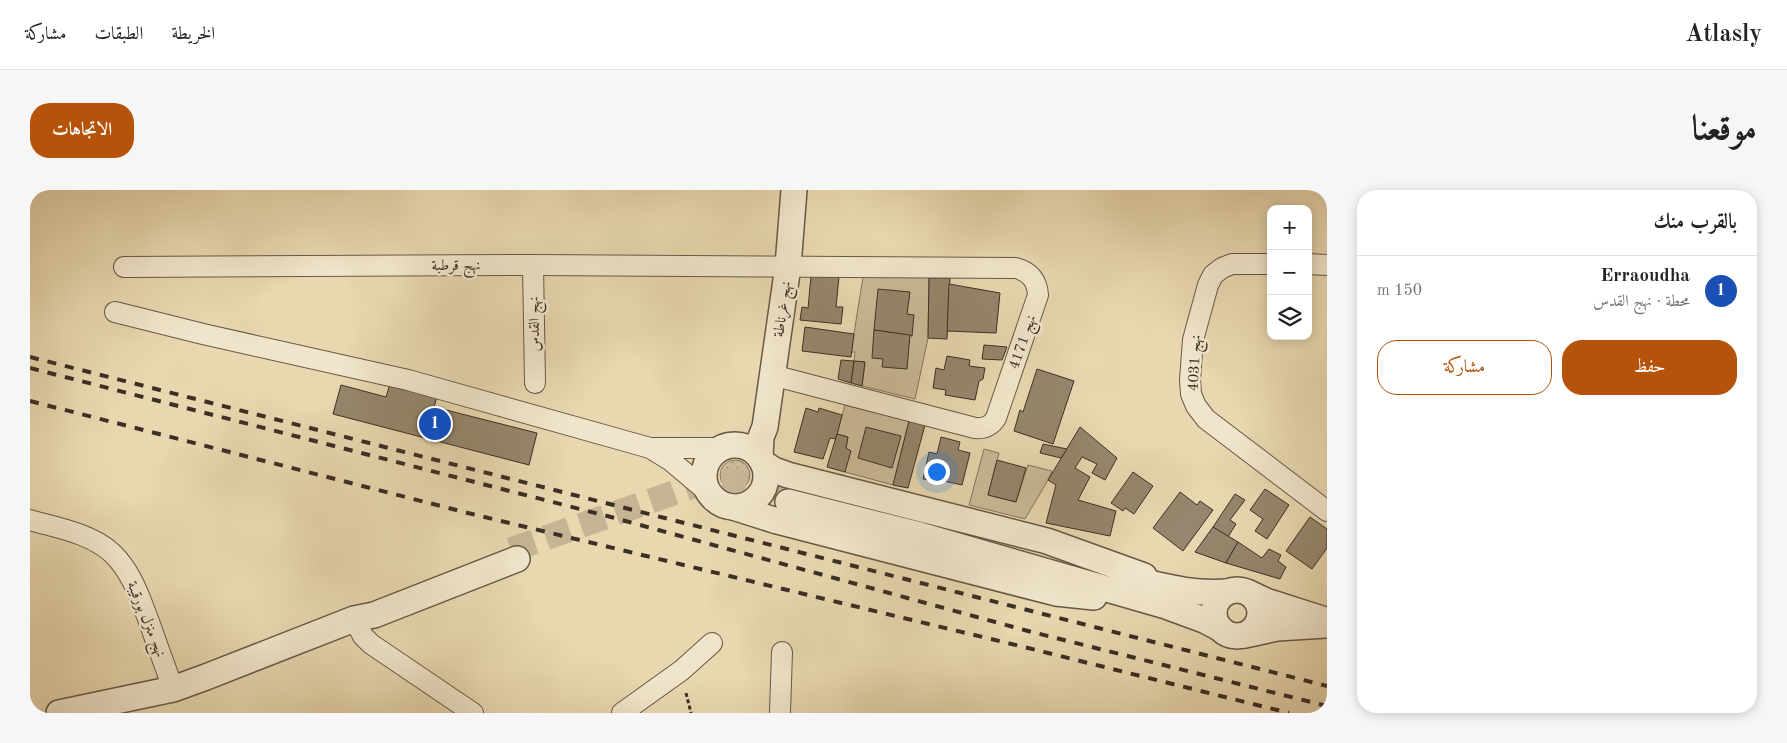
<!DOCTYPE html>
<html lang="ar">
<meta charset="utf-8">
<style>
:root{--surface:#fff;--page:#f6f6f6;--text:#222;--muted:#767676;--line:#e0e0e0;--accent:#b45309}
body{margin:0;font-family:"Old Standard TT",Amiri,serif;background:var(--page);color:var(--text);direction:rtl}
.controls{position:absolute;right:15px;top:15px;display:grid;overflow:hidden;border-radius:10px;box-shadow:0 2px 12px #0003}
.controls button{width:45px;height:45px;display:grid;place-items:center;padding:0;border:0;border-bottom:1px solid var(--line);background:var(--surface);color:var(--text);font:25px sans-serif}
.you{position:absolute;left:906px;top:281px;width:18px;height:18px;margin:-12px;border:4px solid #fff;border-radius:50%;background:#1a73e8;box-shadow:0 0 0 8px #1a73e833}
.badge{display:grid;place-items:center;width:32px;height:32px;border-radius:50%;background:var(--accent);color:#fff;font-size:16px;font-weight:700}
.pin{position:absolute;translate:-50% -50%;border:2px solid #fff;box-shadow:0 1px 5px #0006}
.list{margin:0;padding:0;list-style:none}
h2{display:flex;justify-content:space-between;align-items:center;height:65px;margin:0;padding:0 20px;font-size:21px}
h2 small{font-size:16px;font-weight:400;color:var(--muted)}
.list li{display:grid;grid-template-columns:32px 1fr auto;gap:15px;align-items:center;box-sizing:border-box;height:70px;padding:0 20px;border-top:1px solid var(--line)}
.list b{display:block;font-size:19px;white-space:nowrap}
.list p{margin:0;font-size:16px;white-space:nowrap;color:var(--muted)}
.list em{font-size:16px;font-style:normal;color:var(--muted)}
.actions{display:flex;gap:10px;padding:15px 20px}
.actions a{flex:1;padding:11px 0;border:1px solid var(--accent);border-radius:20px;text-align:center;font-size:18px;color:var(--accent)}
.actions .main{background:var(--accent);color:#fff}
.icon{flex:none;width:28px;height:28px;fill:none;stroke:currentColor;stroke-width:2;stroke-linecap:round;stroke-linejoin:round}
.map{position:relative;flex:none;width:1297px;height:523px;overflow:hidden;direction:ltr;border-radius:20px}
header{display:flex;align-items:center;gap:30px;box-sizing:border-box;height:70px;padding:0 25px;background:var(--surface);border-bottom:1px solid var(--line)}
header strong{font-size:24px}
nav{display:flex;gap:28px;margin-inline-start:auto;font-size:18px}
.intro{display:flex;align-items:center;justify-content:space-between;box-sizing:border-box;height:120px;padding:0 30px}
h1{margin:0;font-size:35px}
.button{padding:12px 22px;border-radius:20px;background:var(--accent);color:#fff;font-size:18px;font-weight:700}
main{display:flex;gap:30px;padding:0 30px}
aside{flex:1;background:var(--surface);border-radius:20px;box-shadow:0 2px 12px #0003}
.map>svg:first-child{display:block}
.grass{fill:url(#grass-dots);stroke:#84745f}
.garden{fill:#cbba98;stroke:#84745f}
.building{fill:#95866d;stroke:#3c2f26}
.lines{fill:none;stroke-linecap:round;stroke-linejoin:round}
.tertiary-tunnel{stroke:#c6b594;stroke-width:25;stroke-dasharray:25 12;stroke-linecap:butt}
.minor-casing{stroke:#675948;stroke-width:22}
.tertiary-casing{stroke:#675948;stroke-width:28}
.path{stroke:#3c2f26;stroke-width:3;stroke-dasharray:4 2.5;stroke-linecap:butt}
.minor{stroke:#f0e5cb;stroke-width:20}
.tertiary{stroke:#f0e5cb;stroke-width:25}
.rail{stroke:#3c2f26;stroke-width:4;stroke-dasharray:9 9;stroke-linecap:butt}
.labels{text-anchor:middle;stroke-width:5;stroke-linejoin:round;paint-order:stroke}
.street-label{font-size:15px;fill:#3c2f26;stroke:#f0e5cb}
</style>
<header>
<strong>Atlasly</strong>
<nav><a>الخريطة</a><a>الطبقات</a><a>مشاركة</a></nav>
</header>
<div class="intro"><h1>موقعنا</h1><a class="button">الاتجاهات</a></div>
<main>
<aside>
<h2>بالقرب منك<small></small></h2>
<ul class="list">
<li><span class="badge" style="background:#1a4fb4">1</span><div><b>Erraoudha</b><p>محطة · نهج القدس</p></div><em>150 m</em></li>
</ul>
<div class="actions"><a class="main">حفظ</a><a>مشاركة</a></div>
</aside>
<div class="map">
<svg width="1297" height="523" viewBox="0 0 1297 523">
<defs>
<pattern id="grass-dots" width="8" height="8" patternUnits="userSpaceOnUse" patternTransform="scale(1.25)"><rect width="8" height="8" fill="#cbba98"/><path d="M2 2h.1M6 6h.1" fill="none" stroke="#a6987c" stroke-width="1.8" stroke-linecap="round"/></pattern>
</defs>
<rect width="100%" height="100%" fill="#e8d7af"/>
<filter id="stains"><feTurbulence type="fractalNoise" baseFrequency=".004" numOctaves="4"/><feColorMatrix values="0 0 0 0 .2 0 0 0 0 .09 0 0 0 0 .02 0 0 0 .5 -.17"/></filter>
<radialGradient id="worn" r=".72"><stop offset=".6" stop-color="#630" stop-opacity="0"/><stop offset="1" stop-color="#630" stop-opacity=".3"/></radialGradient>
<circle class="grass" cx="705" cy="285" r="15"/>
<g class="garden">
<polygon points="899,86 898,148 885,209 832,196 835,172 824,171 825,162 821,162 833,87"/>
<polygon points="815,215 879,231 863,295 815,282 816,258 818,247 807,244"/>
<polygon points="954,259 969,263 958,305 986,312 998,275 1022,281 1018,290 995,329 939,315"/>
</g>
<g class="building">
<polygon points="781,86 809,87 806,117 813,117 811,134 770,130 772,117 778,118"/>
<polygon points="899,88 920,88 917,149 898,148"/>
<polygon points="919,94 970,103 966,143 917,141"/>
<polygon points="848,99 880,102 877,124 884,125 882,146 844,140"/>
<polygon points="775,137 824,144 821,167 772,161"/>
<polygon points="844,140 880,145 877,179 852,177 853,169 842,168"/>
<polygon points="954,155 977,157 972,170 952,169"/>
<polygon points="917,166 940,170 939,176 955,178 953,189 949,191 945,210 915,205 916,200 903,198 906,178 914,180"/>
<polygon points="811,170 824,171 821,193 808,189"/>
<polygon points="824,171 835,172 832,196 821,193"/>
<polygon points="1007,179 1044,191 1023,254 984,241 990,220 993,222"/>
<polygon points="361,191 408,203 404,217 507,243 499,275 303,224 311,195 356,207"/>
<polygon points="776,218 788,222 789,218 812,225 806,249 800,248 793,269 764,262"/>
<polygon points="879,231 895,235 878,298 863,295"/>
<polygon points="836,237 871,246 862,278 828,268"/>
<polygon points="1050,237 1087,268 1075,290 1062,283 1067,274 1052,267 1045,278 1060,287 1048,310 1086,321 1080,346 1016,333 1026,295 1018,290"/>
<polygon points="807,244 818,247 816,258 821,261 815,282 797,277"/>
<polygon points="911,247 930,252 928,260 940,263 932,295 905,289 905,291 893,289 899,262 907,264"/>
<polygon points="1013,254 1037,259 1031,268 1010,263"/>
<polygon points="967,270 996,278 986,312 958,305"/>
<polygon points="1103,282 1123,296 1104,324 1095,318 1093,321 1081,313"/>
<polygon points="1235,299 1259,315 1237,349 1225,341 1233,329 1220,320"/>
<polygon points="1150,302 1167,315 1170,311 1183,320 1153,361 1123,338"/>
<polygon points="1205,304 1215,310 1200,330 1206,334 1198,347 1183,337"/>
<polygon points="1280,327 1297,339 1297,358 1282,379 1256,361"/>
<polygon points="1183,337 1208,352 1196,373 1165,362"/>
<polygon points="1208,352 1232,368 1239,359 1251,365 1248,371 1256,377 1250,389 1196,373"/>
</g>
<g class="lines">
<polyline class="tertiary-tunnel" points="481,360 669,294 703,291 761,302"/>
<g class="minor-casing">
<g id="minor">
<polyline points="1241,74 1202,74 1192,78 1183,85 1178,95 1163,150 1160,190 1161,204 1166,216 1176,229 1297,321"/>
<polyline points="1278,74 1297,75"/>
<polyline points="503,75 505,193"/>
<path d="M94 77 503 75 986 78C1000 82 1007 90 1008 105L966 228C961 236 955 239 945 238L742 185"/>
<polyline points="85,122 173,144 378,190 620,258 693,258"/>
<polyline points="620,258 641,271 678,302"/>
<path d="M0 330C27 338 60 343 82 363 103 383 111 411 121 437 128 458 136 478 143 499"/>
<polyline points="324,429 333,446 341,454 443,523"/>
<polyline points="592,523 652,480 682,453"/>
<polyline points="750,523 752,462"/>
</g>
</g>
<g class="tertiary-casing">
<g id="tertiary">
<circle cx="705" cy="286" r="31"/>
<polyline points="730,268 731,247 735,237 758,76 764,0"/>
<polyline points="733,273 744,280 758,285 1017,351 1114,386"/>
<polyline points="758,312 890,345 1136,416 1174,430 1191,439"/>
<polyline points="703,317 747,331 1026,403 1064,407"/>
<path d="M1094 387C1130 395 1160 405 1197 402"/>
<circle cx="1207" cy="423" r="23"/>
<polyline points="1219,403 1236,411 1292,429"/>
<polyline points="1215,445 1247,438 1297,435"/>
<polyline points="29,523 143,499 176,487 324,429 344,425 487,369"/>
</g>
</g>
<polyline class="path" points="656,503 661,523"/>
<use href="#minor" class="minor"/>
<use href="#tertiary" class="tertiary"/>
<g class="rail">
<polyline points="0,167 1297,496"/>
<polyline points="0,178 581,327 998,441 1297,516"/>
<polyline points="0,211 442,324 994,457 1259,523"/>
</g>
</g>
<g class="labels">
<g class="street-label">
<text x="426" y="80">نهج قرطبة</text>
<text transform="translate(752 119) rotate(-82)" y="5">نهج غرناطة</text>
<text transform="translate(504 134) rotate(-91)" y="5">نهج القدس</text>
<text transform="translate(992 152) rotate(-71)" y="5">نهج 4171</text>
<text transform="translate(1164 173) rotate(-87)" y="5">نهج 4031</text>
<text transform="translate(117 429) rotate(68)" y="5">نهج منزل بورقيبة</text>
</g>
</g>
<rect width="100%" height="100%" filter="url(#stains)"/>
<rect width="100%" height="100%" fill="url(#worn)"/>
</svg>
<div class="controls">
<button>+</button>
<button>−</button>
<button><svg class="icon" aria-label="layers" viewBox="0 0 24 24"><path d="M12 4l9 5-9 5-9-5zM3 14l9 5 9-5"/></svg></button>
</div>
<div class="you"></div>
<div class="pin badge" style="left:405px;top:234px;background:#1a4fb4">1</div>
</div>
</main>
